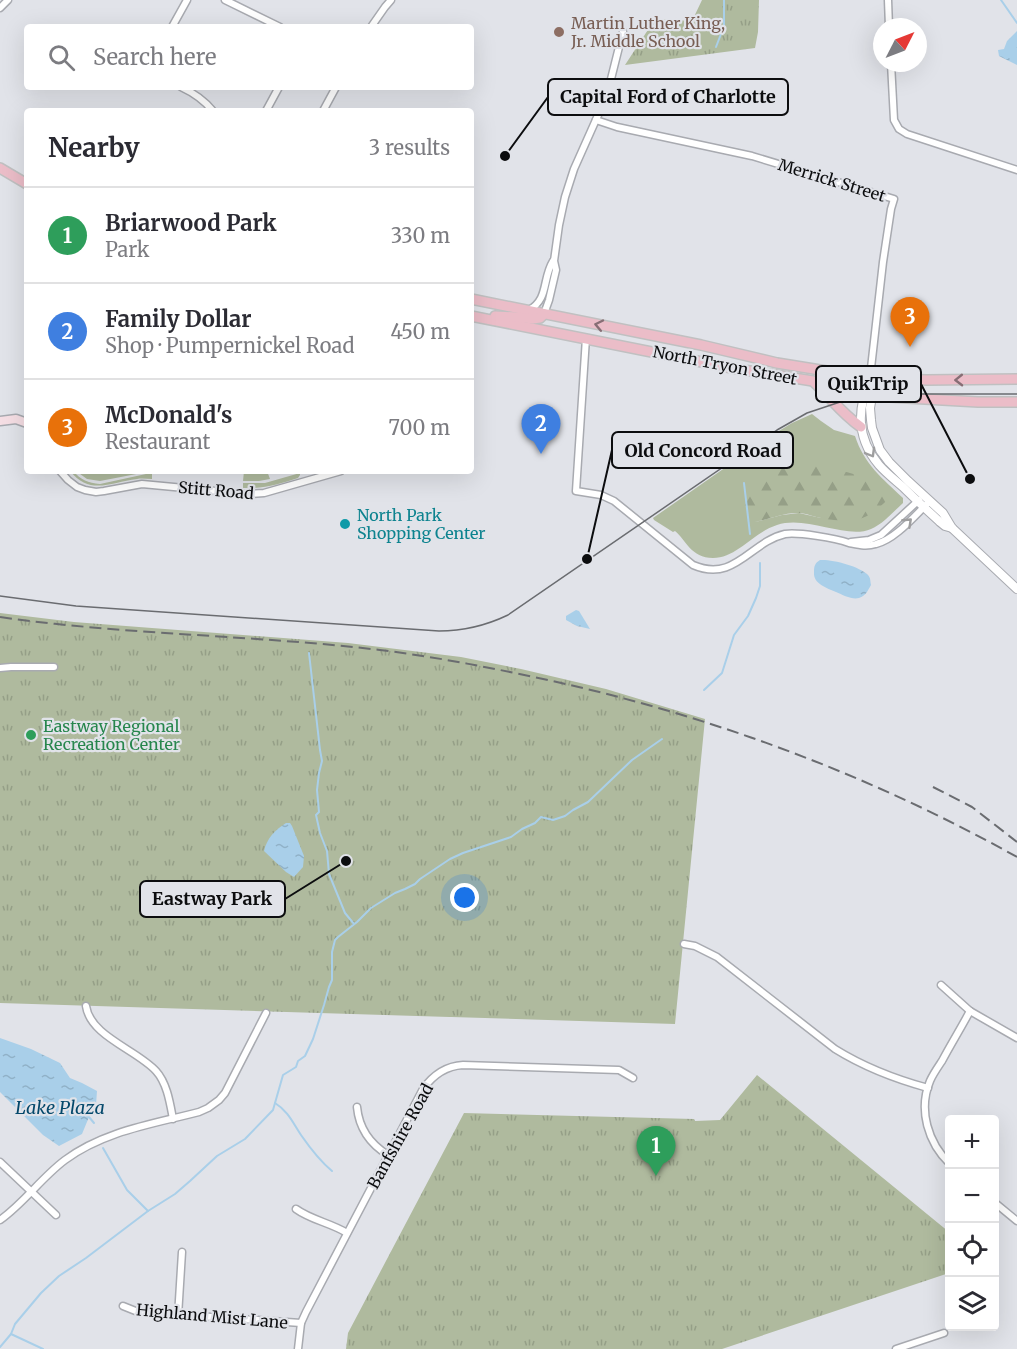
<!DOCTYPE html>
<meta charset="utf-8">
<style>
:root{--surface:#fff;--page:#f2f2f3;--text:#2b2b33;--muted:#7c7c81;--line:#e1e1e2;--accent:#0b8043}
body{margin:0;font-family:Merriweather,serif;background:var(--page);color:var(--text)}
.controls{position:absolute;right:18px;bottom:18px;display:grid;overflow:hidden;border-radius:6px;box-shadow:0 6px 24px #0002}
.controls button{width:54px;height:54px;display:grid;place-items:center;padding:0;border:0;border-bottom:2px solid var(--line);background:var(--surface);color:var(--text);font:30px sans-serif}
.compass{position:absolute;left:873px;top:18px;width:54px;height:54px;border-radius:50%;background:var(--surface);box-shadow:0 6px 24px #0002;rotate:48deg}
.you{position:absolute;left:465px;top:898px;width:21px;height:21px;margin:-15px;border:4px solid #fff;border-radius:50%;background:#1a73e8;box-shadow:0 0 0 9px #1a73e833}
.badge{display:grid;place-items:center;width:39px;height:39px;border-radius:50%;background:var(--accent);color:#fff;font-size:20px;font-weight:700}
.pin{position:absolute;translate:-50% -50px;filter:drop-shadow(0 2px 3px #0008)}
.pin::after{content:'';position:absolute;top:32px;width:21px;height:18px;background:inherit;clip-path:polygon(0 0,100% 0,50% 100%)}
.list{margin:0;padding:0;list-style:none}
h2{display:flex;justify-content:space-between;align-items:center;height:78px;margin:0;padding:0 24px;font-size:26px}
h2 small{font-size:20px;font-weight:400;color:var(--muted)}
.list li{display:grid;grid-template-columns:39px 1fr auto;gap:18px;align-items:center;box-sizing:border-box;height:96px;padding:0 24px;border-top:2px solid var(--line)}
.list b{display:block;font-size:22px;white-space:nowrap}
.list p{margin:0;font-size:20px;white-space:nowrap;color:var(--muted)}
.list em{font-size:20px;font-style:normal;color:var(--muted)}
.icon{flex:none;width:33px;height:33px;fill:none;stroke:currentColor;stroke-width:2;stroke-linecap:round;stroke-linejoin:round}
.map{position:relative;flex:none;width:1017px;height:1349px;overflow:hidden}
.search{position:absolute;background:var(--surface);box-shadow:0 6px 24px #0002;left:24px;top:24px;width:450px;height:66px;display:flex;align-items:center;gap:15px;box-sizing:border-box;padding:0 21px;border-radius:6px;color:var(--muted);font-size:22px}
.panel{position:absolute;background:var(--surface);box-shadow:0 6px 24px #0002;left:24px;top:108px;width:450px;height:366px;border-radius:6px}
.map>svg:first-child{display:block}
.green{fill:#afba9e;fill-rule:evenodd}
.forest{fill:url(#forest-firs)}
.park{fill:url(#park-tufts)}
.water{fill:url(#water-ripples)}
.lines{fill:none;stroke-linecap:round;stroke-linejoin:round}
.stream{stroke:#a9cfe9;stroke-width:2}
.minor-casing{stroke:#a8aab0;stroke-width:9}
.tertiary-casing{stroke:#a8aab0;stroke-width:10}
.secondary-casing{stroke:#a8aab0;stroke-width:11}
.primary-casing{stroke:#c0c0c1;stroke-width:12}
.minor{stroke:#fff;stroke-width:6}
.tertiary{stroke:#fff;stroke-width:8}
.secondary{stroke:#f5dee4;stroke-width:8}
.primary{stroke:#ebbdc8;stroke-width:9}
.tram{stroke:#6a6c70;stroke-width:1.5}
.rail{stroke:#6a6c70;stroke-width:2;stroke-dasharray:12 6;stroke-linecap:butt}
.oneway{stroke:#876e75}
.oneway2{stroke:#9e9e9f}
.education-dot{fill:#8d6e63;stroke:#e1e3e9;stroke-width:2}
.culture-dot{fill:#0f9aa8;stroke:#e1e3e9;stroke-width:2}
.leisure-dot{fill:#2e9e5b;stroke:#e1e3e9;stroke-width:2}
.labels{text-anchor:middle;stroke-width:4.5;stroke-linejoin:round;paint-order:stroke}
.education-label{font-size:16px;fill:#785e54;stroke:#e1e3e9;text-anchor:start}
.street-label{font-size:16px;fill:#0c0d0f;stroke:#e1e3e9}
.culture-label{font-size:16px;fill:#0d838f;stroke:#e1e3e9;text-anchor:start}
.leisure-label{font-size:16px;fill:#27864d;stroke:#e1e3e9;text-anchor:start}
.water-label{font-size:18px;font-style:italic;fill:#04486b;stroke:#e1e3e9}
.leader{fill:none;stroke:#0c0d0f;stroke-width:2}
.callout-dot{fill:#0c0d0f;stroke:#e1e3e9;stroke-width:2}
.callout{fill:#e1e3e9;stroke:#0c0d0f;stroke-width:2}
.callout-label{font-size:18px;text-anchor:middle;font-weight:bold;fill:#0c0d0f}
</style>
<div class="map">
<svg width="1017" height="1349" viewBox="0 0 1017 1349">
<defs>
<pattern id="forest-firs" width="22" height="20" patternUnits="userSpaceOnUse" patternTransform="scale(1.5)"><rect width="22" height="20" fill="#afba9e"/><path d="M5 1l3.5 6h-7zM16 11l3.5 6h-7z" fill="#959f87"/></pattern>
<pattern id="park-tufts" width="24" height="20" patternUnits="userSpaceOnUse" patternTransform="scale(1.5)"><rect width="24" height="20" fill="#afba9e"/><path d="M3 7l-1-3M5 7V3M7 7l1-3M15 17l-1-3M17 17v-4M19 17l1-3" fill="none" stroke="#959f87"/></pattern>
<pattern id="water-ripples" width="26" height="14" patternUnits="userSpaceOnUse" patternTransform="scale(1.5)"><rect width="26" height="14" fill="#a9cfe9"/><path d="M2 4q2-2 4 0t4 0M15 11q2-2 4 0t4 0" fill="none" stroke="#90b1c7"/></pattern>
</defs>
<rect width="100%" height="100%" fill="#e1e3e9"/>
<g class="green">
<path d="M812 414 821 421 834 430 855 436C864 464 883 479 903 498V503C893 512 883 524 871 529 847 540 807 515 777 525 754 532 737 558 713 558 691 558 686 540 675 531L673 532 654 520 653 518 769 437 792 423ZM876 484 821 518 799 513 782 515 755 522Z"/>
<path d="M70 471H73C81 480 88 483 100 484L146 474H152V479C147 479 142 478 137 479 111 482 90 496 70 471Z"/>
<polygon points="76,471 152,471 100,481 87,479"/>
<polygon points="244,471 267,471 270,479 259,481 243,481"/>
<path d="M300 473V475L298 478C280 484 262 489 243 488V483H265Z"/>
</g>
<path class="forest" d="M776 463C802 464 880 469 888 499 866 522 852 524 821 518 814 517 806 513 799 513 779 512 764 524 744 521 733 505 752 475 766 466 768 465 774 464 776 463Z"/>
<g class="park">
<polygon points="702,0 759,0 758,32 755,48 625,65 655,19 692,21"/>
<polygon points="0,613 74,622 348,643 461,657 521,669 606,689 705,719 675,1024 0,1003"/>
<polygon points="757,1075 949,1232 949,1273 722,1349 346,1349 348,1333 464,1113 694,1119 695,1121 720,1120"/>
</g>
<g class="water">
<polygon points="1017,31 1017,65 999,56 998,50 1004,49 1007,41"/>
<path d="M820 560C832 559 859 566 868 575 871 579 870 580 871 585 868 590 866 596 859 598 852 600 843 595 836 592 827 588 813 584 814 572 814 566 815 563 820 560Z"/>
<polygon points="576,610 579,611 590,629 577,626 566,620 566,616"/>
<path d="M286 823H290L292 826 304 856 303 867 294 877 286 872 264 851C267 838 275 830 286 823Z"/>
<polygon points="0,1038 31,1049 60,1063 70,1078 82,1083 97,1091 96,1105 89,1117 82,1134 59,1146 43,1135 0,1092"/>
</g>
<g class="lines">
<g class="stream">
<polyline points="1001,0 1017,23"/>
<polyline points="716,47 724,26 724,0"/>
<polyline points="744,483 750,534"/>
<polyline points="309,653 320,750 322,761 319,773 317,790 319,812 316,815 320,833 327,851 329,874 345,913 354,924"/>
<polyline points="704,690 722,673 734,635 748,616 756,598 760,586 760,563"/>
<path d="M275 1103C288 1111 293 1123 301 1135 310 1148 320 1161 332 1171"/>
<polyline points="89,1117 94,1123"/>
<polyline points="103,1148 127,1190 148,1211"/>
<polyline points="11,1334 43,1349"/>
<polyline points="0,1347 11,1334 15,1324 41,1293 59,1276 86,1258 148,1211 175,1194 190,1181 217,1156 245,1139 273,1110 283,1075 296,1067 298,1061 305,1056 313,1039 324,1005 329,987 332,980 332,952 335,940 338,937 357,922 371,908 395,893 405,889 415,884 420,879 450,859 463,853 511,837 522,829 535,823 541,817 553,820 565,816 573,810 588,802 632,760 662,739"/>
</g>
<g class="minor-casing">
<g id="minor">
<polyline points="225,0 280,27"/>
<polyline points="888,0 889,27"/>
<polyline points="0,8 8,0"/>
<polyline points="172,27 187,0"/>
<polyline points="371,27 385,7 391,0"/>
<polyline points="891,63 894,120 899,129 907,134 1017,170"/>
<path d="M181 87C194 93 204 100 213 111"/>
<polyline points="266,111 279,87"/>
<polyline points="323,111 336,87"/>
<polyline points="596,120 617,127 752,156 894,199 891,209 883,262 870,377"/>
<path d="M529 310C549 299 542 279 553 261"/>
<polyline points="544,314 549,300 556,270 554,261 559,225 565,197 574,169 607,95 623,31"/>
<path d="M586 338 576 491 601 495 614 501 693 565C735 583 750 542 785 534 798 532 835 538 849 543 859 545 866 547 876 544 896 539 915 515 930 501"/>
<polyline points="60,471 68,480 77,487 85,490 96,492 104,491 142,484 248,494 264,493 341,471"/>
<polyline points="851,542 869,540 881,535 919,500"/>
<polyline points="0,668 11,667 54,667"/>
<path d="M684 944 695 946 717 957 835 1049C864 1067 895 1079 928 1088"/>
<polyline points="941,985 970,1011 1017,1038"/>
<path d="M86 1006C90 1036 137 1050 156 1071 167 1083 170 1103 173 1119"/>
<path d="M357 1107C359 1128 370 1144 388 1155"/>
<polyline points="0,1162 56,1215"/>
<path d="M950 1164C928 1143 918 1110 930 1081 933 1074 938 1067 942 1061 951 1044 961 1028 970 1011"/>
<polyline points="994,1202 1017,1221"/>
<path d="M296 1209C311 1220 331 1223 347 1233"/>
<path d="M0 1220C24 1203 41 1178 65 1160 104 1131 153 1124 199 1112L208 1108 219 1100 225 1093 266 1013"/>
<polyline points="123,1306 138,1312 301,1323"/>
<polyline points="178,1316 182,1252"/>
<path d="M298 1349 301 1323 306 1312 423 1089C433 1075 445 1066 463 1065L619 1070 633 1078"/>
<polyline points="896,1349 944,1333"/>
</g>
</g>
<g class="tertiary-casing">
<g id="tertiary">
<polyline points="870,377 872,396 870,408 871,420 872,428 880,450 889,462 908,481 943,513 952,528 1017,589"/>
<path d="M870 379C857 409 856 438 879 465 886 473 895 480 903 487 915 499 927 510 940 522L945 526 952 528"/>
</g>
</g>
<g class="secondary-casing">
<polyline id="secondary" points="0,421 16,419 27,423"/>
</g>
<g class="primary-casing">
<g id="primary">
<polyline points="0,168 27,184"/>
<polyline points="471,299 701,345 777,363 845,374 893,379 927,380 1017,379"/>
<polyline points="471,316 737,369 813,381 837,388 872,396 978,402 1017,402"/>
<polyline points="495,316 517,317 533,319 540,318 544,314"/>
<path d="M815 383C831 398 842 414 861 427"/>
</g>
</g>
<use href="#minor" class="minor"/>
<use href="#tertiary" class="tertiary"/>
<use href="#secondary" class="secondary"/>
<use href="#primary" class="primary"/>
<path class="tram" d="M0 596 76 606 439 631C464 631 485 626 508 615L777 430 807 413 840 402 857 398 901 394H1017"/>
<g class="rail">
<path d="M0 617C126 635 254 635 380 650 437 657 492 668 548 680 712 716 870 775 1017 857"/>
<polyline points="933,787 972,807 1017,842"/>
</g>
</g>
<defs><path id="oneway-chevron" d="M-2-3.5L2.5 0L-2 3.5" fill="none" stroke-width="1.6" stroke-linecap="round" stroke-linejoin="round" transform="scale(1.5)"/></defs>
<g class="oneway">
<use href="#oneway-chevron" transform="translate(599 325) rotate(-168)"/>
<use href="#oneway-chevron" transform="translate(959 380) rotate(179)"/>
</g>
<g class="oneway2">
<use href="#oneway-chevron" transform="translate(871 453) rotate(60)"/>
<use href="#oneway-chevron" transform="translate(908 522) rotate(-43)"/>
</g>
<circle class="education-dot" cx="559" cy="32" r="6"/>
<circle class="culture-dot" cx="345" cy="524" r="6"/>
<circle class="leisure-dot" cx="31" cy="735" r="6"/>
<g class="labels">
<g class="education-label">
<text x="571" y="29">Martin Luther King,<tspan x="571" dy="18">Jr. Middle School</tspan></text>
</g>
<g class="street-label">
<text transform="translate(832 180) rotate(17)" y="6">Merrick Street</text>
<text transform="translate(725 365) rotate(11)" y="6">North Tryon Street</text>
<text transform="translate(216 490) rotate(5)" y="6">Stitt Road</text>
<text transform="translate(400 1136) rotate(-61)" y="6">Banfshire Road</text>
<text transform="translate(212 1316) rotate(5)" y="6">Highland Mist Lane</text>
</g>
<g class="culture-label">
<text x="357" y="521">North Park<tspan x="357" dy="18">Shopping Center</tspan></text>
</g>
<g class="leisure-label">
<text x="43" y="732">Eastway Regional<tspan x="43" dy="18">Recreation Center</tspan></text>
</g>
<g class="water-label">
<text x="60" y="1114">Lake Plaza</text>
</g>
</g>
<path class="leader" d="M505 156L548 97M970 479L921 384M587 559L612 450M346 861L285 899"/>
<g class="callout-dot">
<circle cx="505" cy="156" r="6"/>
<circle cx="970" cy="479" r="6"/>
<circle cx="587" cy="559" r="6"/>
<circle cx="346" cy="861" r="6"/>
</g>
<g class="callout">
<rect x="548" y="79" width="240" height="36" rx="6"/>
<rect x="816" y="366" width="105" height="36" rx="6"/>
<rect x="612" y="432" width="181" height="36" rx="6"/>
<rect x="140" y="881" width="145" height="36" rx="6"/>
</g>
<g class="callout-label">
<text x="668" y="103">Capital Ford of Charlotte</text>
<text x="868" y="390">QuikTrip</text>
<text x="703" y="457">Old Concord Road</text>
<text x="212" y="905">Eastway Park</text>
</g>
</svg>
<div class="controls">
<button>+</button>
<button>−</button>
<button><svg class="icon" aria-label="locate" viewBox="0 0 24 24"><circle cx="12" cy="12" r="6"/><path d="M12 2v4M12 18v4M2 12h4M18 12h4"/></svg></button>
<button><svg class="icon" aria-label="layers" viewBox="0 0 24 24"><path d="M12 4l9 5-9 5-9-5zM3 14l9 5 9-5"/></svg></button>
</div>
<svg class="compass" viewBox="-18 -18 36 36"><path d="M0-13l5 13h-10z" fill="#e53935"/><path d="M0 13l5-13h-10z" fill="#7c7c81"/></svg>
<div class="you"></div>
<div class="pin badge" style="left:656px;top:1176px;background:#2e9e5b">1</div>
<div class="pin badge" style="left:541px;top:454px;background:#3f7fe0">2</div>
<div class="pin badge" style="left:910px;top:347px;background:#e8710a">3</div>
<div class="search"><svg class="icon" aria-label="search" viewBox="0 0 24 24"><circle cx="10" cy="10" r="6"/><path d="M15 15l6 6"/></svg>Search here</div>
<section class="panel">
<h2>Nearby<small>3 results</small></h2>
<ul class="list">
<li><span class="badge" style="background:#2e9e5b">1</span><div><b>Briarwood Park</b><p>Park</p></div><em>330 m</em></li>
<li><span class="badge" style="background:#3f7fe0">2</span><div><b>Family Dollar</b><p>Shop · Pumpernickel Road</p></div><em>450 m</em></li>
<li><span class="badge" style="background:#e8710a">3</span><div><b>McDonald's</b><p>Restaurant</p></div><em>700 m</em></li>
</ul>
</section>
</div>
